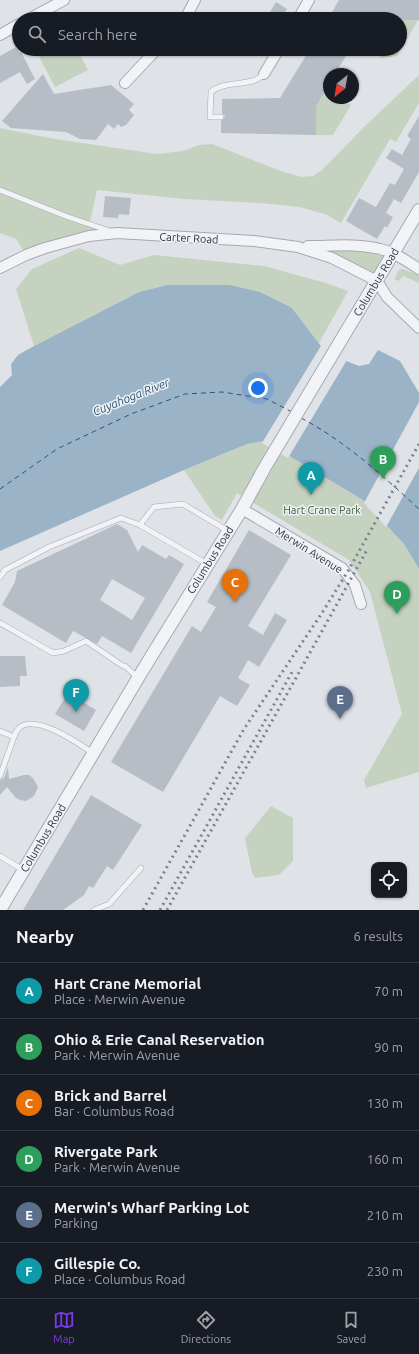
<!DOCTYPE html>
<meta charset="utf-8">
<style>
:root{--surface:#171b24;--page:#242831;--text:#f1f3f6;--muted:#9ea1a6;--line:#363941;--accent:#7c3aed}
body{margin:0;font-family:Ubuntu,sans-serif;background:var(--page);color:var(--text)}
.controls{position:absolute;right:12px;bottom:12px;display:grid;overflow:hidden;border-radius:8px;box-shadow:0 1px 3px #0004}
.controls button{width:36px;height:36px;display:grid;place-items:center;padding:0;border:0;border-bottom:1px solid var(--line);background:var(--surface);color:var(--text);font:20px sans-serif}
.compass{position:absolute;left:323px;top:68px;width:36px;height:36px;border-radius:50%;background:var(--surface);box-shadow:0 1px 3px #0004;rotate:211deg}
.you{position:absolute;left:258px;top:388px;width:14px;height:14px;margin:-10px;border:3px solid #fff;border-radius:50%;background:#1a73e8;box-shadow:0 0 0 6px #1a73e833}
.badge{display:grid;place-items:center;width:26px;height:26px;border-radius:50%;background:var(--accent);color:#fff;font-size:13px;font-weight:700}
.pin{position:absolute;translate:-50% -33px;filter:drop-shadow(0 1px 2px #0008)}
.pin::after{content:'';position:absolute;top:21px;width:14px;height:12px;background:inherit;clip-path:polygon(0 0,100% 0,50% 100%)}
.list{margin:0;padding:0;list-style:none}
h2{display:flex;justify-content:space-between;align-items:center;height:52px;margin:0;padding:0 16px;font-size:17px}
h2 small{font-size:13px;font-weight:400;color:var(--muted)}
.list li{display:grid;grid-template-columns:26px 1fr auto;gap:12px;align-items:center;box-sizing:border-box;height:56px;padding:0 16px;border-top:1px solid var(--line)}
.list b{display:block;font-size:15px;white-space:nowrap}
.list p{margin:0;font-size:13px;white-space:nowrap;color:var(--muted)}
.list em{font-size:13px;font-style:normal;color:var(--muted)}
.icon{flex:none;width:22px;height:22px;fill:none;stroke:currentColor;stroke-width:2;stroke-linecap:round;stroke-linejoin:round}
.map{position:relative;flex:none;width:419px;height:910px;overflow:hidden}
.search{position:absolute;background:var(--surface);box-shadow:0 1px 3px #0004;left:12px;right:12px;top:12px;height:44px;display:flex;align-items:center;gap:10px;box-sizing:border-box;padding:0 14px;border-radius:22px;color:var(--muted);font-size:15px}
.sheet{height:388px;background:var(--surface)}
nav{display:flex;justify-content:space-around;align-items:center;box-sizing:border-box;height:56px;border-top:1px solid var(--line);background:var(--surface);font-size:11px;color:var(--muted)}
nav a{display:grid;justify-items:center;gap:2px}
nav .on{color:var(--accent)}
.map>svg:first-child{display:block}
.green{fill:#c6d2c0}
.water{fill:#9ab3c7}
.pier{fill:#dfe3e8}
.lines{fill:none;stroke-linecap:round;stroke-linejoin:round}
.ferry{stroke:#335372;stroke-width:1;stroke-dasharray:5 4;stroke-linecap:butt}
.building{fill:#b6bdc5;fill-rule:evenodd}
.service-casing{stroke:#a4aab2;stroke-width:6}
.minor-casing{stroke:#a4aab2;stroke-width:12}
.tertiary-casing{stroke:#a4aab2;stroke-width:14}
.service{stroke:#f1f3f6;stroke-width:5}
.minor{stroke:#f1f3f6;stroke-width:10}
.tertiary{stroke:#f1f3f6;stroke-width:12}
.rail{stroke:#798391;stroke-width:3;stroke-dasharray:2 4;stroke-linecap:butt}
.labels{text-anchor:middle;stroke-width:3;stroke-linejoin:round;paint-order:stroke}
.street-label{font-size:11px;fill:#28323f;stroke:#eef2f6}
.park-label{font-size:11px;fill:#3f5a36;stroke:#eef2f6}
.water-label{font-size:12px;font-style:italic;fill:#335372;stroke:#eef2f6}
</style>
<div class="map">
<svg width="419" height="910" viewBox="0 0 419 910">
<rect width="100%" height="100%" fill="#dfe3e8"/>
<g class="green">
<polygon points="400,20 418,20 397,56 379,58 384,49 400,49"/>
<polygon points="35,49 77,49 88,70 55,87"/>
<polygon points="419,75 419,103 396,142 390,139 341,223 325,214 299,207 261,203 183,199 97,190 90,222 119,230 66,243 23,250 16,239 0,233 0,128 55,139 157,154 183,151 199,145 212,144 281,171 301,177 313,176 322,170 365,126"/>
<polygon points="326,91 329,93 329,98 338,98 351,105 333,135 316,135 316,107"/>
<polygon points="302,247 355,248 393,253 377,281"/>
<polygon points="79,248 120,265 154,255 264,266 326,283 348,291 319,343 292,308 229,285 167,285 139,292 34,346 16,289 32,269"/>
<polygon points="403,269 419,275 419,283 403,276 399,281 394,279 399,270"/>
<polygon points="264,441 363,500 404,544 419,569 419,772 366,788 364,780 402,714 370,592 349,560 237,493 222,520 215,516 184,470 247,444"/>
<polygon points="271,806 293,818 293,861 279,875 255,878 252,873 245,838"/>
</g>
<polygon class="water" points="167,285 229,285 260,292 292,308 321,346 346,361 359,366 369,364 378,350 400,361 419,393 419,569 404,544 363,500 264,441 247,444 184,470 0,551 0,387 12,375 11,364 18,355 34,346 139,292"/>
<g class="pier">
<polygon points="322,344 347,360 288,458 262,443"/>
<polygon points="419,402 419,468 386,527 364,503"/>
</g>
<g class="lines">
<g class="ferry">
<path d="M301 418C345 441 383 476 419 509"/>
<polyline points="0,489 57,449 131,414 185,394 222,392 267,399 292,412"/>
</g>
</g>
<g class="building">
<polygon points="339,0 419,0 419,20 328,19"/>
<polygon points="276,2 287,9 281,19 266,19"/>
<polygon points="16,47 19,53 21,52 35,79 27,84 20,72 0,83 0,56"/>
<polygon points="310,49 350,49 335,74 329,74 329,85 316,107 316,135 221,133 221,121 225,117 224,115 222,113 222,99 280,98"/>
<polygon points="43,74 54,94 111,85 134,104 129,110 134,115 126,125 121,127 118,124 114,129 108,124 96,140 80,139 66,132 11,128 2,121"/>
<polygon points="419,116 419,172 401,203 394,199 386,213 393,217 387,228 385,226 377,239 346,221 359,198 376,207 390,183 395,185 404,169 386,158 392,149 402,155 411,139 407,136"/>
<polygon points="105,196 131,198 129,215 119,214 118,218 103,217"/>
<path d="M117 524 127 530 138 552 142 545 166 559 169 555 184 564 131 653 102 636 97 644 73 631 66 643 2 605 15 582 17 571ZM112 579 145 598 132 620 100 600Z"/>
<polygon points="249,530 291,555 248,626 263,635 275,613 287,620 259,667 248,660 238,678 250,685 237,706 220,696 163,792 111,762 192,626 201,632 216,607 207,602"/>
<polygon points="0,656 25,656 27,676 20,676 20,686 0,687"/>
<polygon points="68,693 96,710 84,731 55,714"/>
<polygon points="8,767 9,779 24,775 29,775 33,778 38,787 34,796 26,801 20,800 16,798 7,787 0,795 0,780 4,778"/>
<polygon points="91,795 142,825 113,870 107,866 93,888 89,886 84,895 63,910 23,910"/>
</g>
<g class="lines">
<g class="service-casing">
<g id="service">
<path d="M221 117H210L211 92C226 79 252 88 264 74"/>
<polyline points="0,190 68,217 110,231"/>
<polyline points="140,525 154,507 183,504 228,531"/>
<polyline points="0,577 5,570 49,547 121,518 140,525 207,564"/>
<polyline points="0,623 53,653 64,651 86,641 123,666 125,666 137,677"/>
<polyline points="0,731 14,737 0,776"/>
<path d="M14 737C15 734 17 730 19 728 35 713 78 743 93 753"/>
<polyline points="0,856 23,870"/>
<polyline points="94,910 109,904 141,868"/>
</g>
</g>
<g class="minor-casing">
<g id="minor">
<polyline points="29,19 64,0"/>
<polyline points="185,19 195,0"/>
<polyline points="298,19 309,0"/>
<polyline points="0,35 19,24"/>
<polyline points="264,74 279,49"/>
<polyline points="125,83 157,49"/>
<path d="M308 246C331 246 357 243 380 249 394 252 407 261 419 269"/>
<polyline points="0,268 26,255 45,248 89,236 117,233 254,241 298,247 332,258 377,281 387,297 419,328"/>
<polyline points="242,509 342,568 355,585 361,604"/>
</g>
</g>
<g class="tertiary-casing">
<polyline id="tertiary" points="0,910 141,673 242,509 265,467 419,210"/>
</g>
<use href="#service" class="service"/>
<use href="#minor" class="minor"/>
<use href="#tertiary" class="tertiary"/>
<g class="rail">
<polyline points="143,910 244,729 322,613 348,571 419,444"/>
<polyline points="160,910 292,672"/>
<polyline points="167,910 367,550"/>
</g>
</g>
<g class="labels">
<g class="street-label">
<text transform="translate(189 238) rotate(3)" y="4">Carter Road</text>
<text transform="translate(376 282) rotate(-59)" y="4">Columbus Road</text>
<text transform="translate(309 550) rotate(32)" y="4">Merwin Avenue</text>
<text transform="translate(210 560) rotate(-58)" y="4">Columbus Road</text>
<text transform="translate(43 838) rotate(-59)" y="4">Columbus Road</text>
</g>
<g class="park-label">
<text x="322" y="514">Hart Crane Park</text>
</g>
<g class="water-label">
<text transform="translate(131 397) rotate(-22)" y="4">Cuyahoga River</text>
</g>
</g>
</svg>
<div class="controls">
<button><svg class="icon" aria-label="locate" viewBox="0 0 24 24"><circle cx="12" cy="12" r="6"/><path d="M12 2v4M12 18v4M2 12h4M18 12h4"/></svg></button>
</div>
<svg class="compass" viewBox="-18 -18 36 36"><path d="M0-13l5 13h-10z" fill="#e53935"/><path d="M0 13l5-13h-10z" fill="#9ea1a6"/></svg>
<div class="you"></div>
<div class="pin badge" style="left:311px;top:495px;background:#0f9aa8">A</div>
<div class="pin badge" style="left:383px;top:479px;background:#2e9e5b">B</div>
<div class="pin badge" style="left:235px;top:602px;background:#e8710a">C</div>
<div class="pin badge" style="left:397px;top:614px;background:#2e9e5b">D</div>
<div class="pin badge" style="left:340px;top:719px;background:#5c6f8a">E</div>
<div class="pin badge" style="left:76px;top:712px;background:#0f9aa8">F</div>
<div class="search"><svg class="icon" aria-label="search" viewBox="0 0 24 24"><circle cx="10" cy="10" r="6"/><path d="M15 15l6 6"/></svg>Search here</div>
</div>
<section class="sheet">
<h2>Nearby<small>6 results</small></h2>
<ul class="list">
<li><span class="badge" style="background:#0f9aa8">A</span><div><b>Hart Crane Memorial</b><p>Place · Merwin Avenue</p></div><em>70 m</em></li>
<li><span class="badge" style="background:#2e9e5b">B</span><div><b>Ohio &amp; Erie Canal Reservation</b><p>Park · Merwin Avenue</p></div><em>90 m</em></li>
<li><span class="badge" style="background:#e8710a">C</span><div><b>Brick and Barrel</b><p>Bar · Columbus Road</p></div><em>130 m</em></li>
<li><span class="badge" style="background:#2e9e5b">D</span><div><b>Rivergate Park</b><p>Park · Merwin Avenue</p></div><em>160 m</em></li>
<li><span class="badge" style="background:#5c6f8a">E</span><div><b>Merwin's Wharf Parking Lot</b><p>Parking</p></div><em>210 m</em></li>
<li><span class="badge" style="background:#0f9aa8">F</span><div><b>Gillespie Co.</b><p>Place · Columbus Road</p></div><em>230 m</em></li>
</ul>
</section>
<nav>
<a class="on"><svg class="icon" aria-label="map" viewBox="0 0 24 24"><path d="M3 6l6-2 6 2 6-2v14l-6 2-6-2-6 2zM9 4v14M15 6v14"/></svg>Map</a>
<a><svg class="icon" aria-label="directions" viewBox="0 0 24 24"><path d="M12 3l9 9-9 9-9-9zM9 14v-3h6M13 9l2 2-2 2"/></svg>Directions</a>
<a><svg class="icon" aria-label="saved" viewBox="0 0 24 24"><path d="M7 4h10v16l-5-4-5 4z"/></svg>Saved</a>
</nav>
